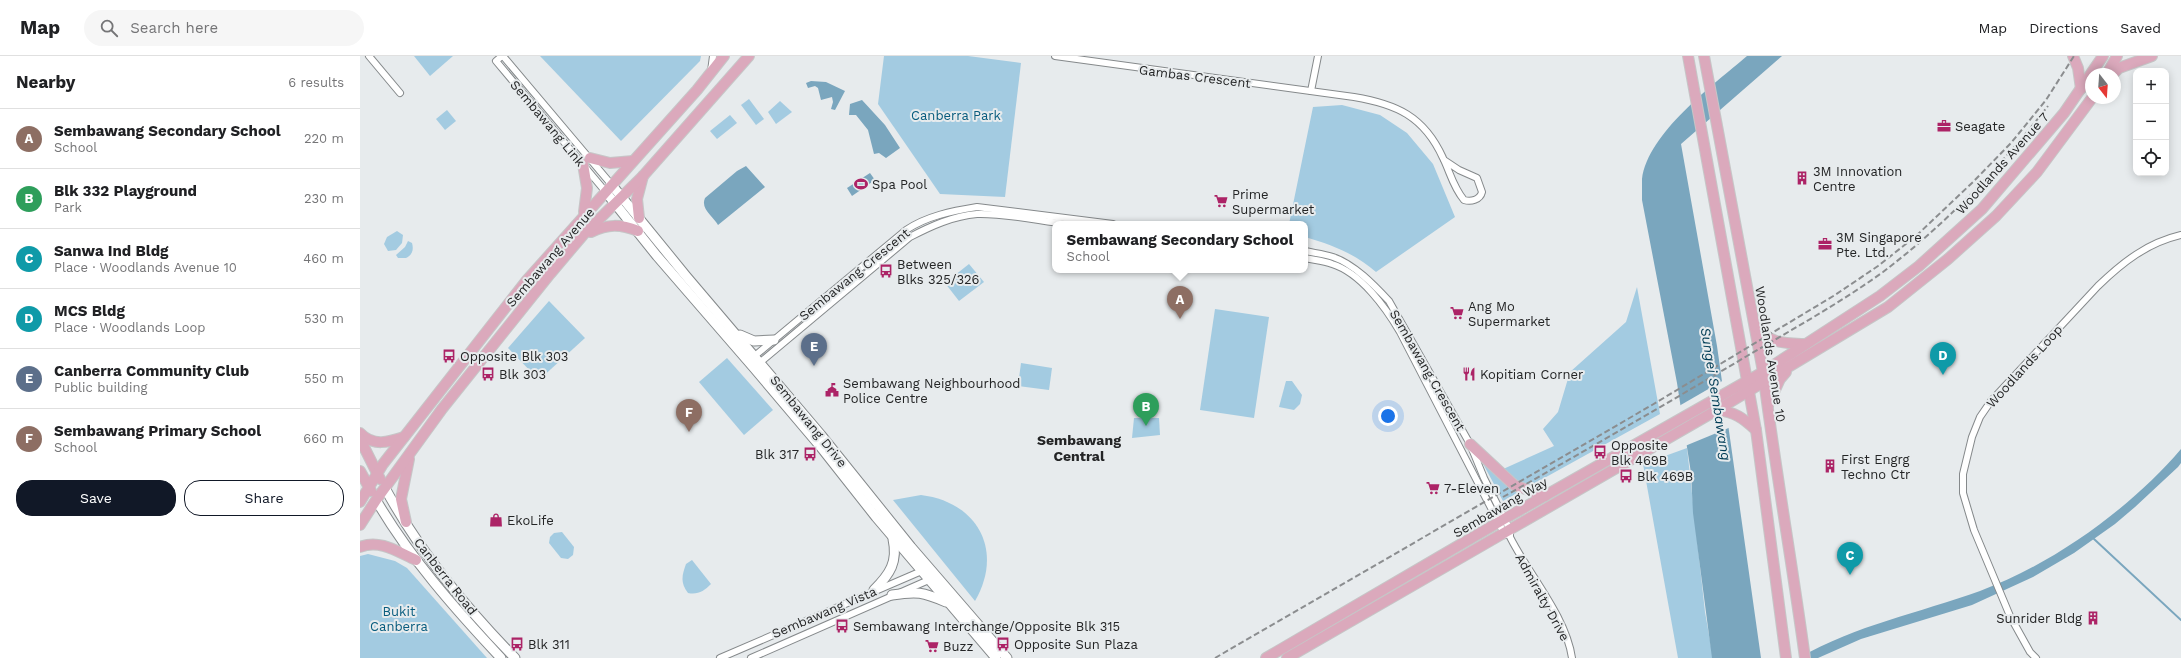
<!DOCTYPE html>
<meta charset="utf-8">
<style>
:root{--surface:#fff;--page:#f6f6f6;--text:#202124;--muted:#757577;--line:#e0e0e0;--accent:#111827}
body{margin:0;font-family:"Work Sans",sans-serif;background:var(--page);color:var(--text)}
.controls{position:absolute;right:12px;top:12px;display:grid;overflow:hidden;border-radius:8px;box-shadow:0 2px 10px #0003}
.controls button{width:36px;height:36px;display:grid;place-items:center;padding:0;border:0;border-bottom:1px solid var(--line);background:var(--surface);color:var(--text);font:20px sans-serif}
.compass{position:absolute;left:1725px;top:12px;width:36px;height:36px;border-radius:50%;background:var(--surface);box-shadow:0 2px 10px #0003;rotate:163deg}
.you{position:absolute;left:1028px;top:360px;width:14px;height:14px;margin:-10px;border:3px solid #fff;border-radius:50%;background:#1a73e8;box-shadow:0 0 0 6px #1a73e833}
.badge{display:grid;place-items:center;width:26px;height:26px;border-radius:50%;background:var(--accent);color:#fff;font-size:13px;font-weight:700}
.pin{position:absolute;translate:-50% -33px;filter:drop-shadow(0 1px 2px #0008)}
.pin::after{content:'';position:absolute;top:21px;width:14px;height:12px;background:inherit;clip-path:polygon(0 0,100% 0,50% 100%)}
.popup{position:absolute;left:692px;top:165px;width:256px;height:52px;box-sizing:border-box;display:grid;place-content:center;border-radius:8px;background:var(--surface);filter:drop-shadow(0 1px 3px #0005);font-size:13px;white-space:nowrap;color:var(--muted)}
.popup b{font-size:15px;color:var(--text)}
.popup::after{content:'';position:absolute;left:50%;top:100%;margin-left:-8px;border:8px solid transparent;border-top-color:var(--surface)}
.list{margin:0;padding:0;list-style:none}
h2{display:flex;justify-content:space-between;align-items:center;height:52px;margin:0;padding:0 16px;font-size:17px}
h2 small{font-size:13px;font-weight:400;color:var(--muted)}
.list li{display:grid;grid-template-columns:26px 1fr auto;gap:12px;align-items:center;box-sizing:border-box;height:60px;padding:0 16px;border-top:1px solid var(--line)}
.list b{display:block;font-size:15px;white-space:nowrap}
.list p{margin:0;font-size:13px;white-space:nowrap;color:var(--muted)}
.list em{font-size:13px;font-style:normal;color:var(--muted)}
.actions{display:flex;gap:8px;padding:12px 16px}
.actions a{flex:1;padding:9px 0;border:1px solid var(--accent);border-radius:16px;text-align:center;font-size:14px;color:var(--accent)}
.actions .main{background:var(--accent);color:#fff}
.icon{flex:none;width:22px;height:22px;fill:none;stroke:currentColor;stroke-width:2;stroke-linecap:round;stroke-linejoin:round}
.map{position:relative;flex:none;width:1821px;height:602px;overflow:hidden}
header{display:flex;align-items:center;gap:24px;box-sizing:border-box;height:56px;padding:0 20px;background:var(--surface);border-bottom:1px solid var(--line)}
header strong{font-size:19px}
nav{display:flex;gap:22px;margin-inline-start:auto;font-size:14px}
.search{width:280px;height:36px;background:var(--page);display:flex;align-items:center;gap:10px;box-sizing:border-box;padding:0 14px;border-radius:22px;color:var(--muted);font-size:15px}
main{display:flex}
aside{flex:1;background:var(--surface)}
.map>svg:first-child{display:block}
.green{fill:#a3cbe1}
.water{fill:#7aa6be}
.pier{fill:#e7ebed}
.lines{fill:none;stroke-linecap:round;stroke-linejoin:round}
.stream{stroke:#7aa6be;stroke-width:2}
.street-casing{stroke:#85898b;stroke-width:8}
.secondary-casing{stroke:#85898b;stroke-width:11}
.primary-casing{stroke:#c6c6c7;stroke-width:12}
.street{stroke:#fff;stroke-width:6}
.secondary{stroke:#fff;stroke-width:9}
.primary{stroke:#dba9bc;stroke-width:10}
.rail{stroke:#8b8d8f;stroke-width:2;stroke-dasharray:6 3;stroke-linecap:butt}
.labels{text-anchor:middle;stroke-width:4;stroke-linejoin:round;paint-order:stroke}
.street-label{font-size:13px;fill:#242526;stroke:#e7ebed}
.park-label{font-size:13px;fill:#085c7e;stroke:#e7ebed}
.poi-label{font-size:13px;fill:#242526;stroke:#e7ebed;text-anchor:start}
.water-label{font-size:14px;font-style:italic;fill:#003d56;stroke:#e7ebed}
.neighbourhood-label{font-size:14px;font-weight:bold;fill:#242526;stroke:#e7ebed}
</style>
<header>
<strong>Map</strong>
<div class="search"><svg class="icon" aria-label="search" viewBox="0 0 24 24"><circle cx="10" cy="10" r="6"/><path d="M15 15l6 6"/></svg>Search here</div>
<nav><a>Map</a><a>Directions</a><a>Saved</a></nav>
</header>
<main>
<aside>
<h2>Nearby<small>6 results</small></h2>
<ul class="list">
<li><span class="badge" style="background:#8d6e63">A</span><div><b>Sembawang Secondary School</b><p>School</p></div><em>220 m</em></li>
<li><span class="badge" style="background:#2e9e5b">B</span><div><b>Blk 332 Playground</b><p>Park</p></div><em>230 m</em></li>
<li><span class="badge" style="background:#0f9aa8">C</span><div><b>Sanwa Ind Bldg</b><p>Place · Woodlands Avenue 10</p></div><em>460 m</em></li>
<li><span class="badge" style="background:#0f9aa8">D</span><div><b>MCS Bldg</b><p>Place · Woodlands Loop</p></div><em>530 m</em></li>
<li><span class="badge" style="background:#5c6f8a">E</span><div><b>Canberra Community Club</b><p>Public building</p></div><em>550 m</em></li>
<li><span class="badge" style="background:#8d6e63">F</span><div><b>Sembawang Primary School</b><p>School</p></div><em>660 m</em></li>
</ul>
<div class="actions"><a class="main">Save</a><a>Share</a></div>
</aside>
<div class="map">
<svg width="1821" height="602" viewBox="0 0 1821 602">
<rect width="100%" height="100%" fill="#e7ebed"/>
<g class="green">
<polygon points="54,0 93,0 70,20"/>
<polygon points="180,0 341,0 340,5 261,85"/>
<polygon points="524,0 608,0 661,7 645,141 580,138 518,48"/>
<polygon points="389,43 404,63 396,69 381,49"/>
<polygon points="420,45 432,56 416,68 408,56"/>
<path d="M982 49 1020 59 1047 77 1073 108 1095 161 1016 216C994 197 972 189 945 181V168H929L953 51Z"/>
<polygon points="87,54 96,65 85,74 76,63"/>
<polygon points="370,59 377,67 357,83 350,75"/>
<polygon points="37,175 43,179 42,187 36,194 28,195 24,188 27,181"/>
<path d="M48 185 52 187C54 194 52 199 46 202H38L36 199 45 191Z"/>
<polygon points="609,208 624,226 599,245 585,227"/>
<polygon points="1277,231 1300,358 1143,445 1120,402 1141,414 1194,390 1183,373 1198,356 1210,316 1266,266"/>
<polygon points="189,245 225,282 179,324 148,292"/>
<polygon points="855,253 909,261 894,362 840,354"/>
<polygon points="367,302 413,354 384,379 339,326"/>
<polygon points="661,307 692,312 689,334 658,330"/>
<polygon points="926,325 932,325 942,339 940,348 934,354 919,351"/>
<polygon points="774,362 799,362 800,379 772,382"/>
<polygon points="1327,392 1345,556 1353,602 1318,602 1283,408"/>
<path d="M561 439C618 446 644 495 615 545L533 444Z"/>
<polygon points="202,476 214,491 213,499 208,503 201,502 189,487 190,481 194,477"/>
<polygon points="8,498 35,505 47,512 127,602 0,602 0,500"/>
<path d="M332 504 351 528C344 535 338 539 328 537 320 527 322 519 326 508Z"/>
</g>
<g class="water">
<path d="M1387 0H1422L1321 88 1357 290 1401 602H1352L1333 457 1331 417 1317 327 1282 144C1282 137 1282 130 1282 123 1288 77 1353 29 1387 0Z"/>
<polygon points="451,25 466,26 485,35 475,54 471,53 473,46 472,41 461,44 458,32 455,30 448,32 446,27"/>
<polygon points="502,44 525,69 540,92 526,102 519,97 514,98 508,74 496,59 489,59 490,48"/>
<path d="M386 110 405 131 358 169C354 161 340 153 345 142L377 115Z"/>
<polygon points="510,117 515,124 492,140 487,132"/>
<path d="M1821 393V407L1818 411 1775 451 1755 468 1714 497 1673 521 1612 549 1501 583 1458 602H1439C1496 569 1559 557 1620 535 1693 508 1771 452 1821 393Z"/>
</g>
<polygon class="pier" points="1364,324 1371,371 1325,390 1319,350"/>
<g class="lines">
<polyline class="stream" points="1734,483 1821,564"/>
<g class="street-casing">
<g id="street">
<polyline points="9,0 40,37"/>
<polyline points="142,0 136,5 245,135"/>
<polyline points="143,0 251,128"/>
<path d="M695 0 994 41C1036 48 1064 60 1083 102 1090 116 1093 131 1104 144 1111 146 1120 144 1122 136L1117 122 1099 114 1084 104"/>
<polyline points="351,15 353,0"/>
<polyline points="951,35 958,0"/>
<path d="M945 195C954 197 964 198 973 201 994 208 1014 229 1029 245L1110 388 1124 422 1150 474V481C1169 519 1206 560 1212 602"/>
<path d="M945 202C954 204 964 205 972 208 1001 217 1026 252 1040 276L1145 479"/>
<path d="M391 303 546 174C567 160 592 155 617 151L753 168"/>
<path d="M397 309 550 181C571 170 593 160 617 158 644 157 680 165 707 168"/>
<polyline points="360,602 564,514"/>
<polyline points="391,602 571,523"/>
<path d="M1676 602 1670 596 1650 560 1614 474 1603 437V418L1612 381 1620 361 1631 345 1738 230C1763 206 1787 187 1821 179"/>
</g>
</g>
<g class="secondary-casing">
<g id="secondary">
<polyline points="251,128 326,220 461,379 551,491 647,602"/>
<polyline points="245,135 297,200 394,312 460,390 516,461 636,602"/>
<polyline points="380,279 394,285 414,284"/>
<path d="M25 432C59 495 105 551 155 602"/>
<path d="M16 444C50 502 95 553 141 602"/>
<path d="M514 534C530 518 538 506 533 483"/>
<path d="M532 539C557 535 563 536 586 546"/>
</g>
</g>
<g class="primary-casing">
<g id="primary">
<polyline points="1328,0 1396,374 1426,602"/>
<path d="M1344 0 1403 316C1415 411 1432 506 1445 602"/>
<polyline points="1713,0 1718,12 1721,33"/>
<polyline points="1747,18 1757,0"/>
<polyline points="1753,18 1759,12 1792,0"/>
<polyline points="230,102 250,107 273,105"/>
<polyline points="223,108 227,132 224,156"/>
<polyline points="279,162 277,143 283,120"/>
<path d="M231 176C248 168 260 168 278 175"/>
<path d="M1395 269C1409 287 1421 287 1443 288"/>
<polyline points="1408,349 1420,323 1426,316"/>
<path d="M1357 354C1375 356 1383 362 1396 374"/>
<path d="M0 377C13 391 29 386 44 381"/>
<polyline points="0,383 20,423"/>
<polyline points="1110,388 1154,429 1185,440"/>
<polyline points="0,415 11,435"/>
<polyline points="0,446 23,408 167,224 337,34 364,0"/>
<polyline points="46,466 41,443 49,403"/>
<polyline points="0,469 16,444 82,353 190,218 223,179 283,120 389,0"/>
<path d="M0 491C20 483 38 496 56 504"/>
<polyline points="906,602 1144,463 1403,316 1520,240 1559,210 1622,153 1704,57 1743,0"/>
<polyline points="927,602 1357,354 1528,251 1588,203 1636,160 1677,116 1732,42"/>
</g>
</g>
<use href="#street" class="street"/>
<use href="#secondary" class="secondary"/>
<use href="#primary" class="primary"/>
<g class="rail">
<path d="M1143 441C1225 395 1306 348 1387 300 1433 273 1480 247 1523 216 1585 169 1640 111 1688 50"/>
<polyline points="855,602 1292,349 1475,239 1518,210 1556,180 1613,126 1651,87 1686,44 1714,0"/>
</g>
</g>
<defs>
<g id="office-bare" transform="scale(1.08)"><path d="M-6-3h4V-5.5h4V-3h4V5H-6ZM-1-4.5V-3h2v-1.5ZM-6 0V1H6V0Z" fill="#ac2366" stroke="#e7ebed" stroke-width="2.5" paint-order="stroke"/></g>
<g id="building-bare" transform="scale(1.08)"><path d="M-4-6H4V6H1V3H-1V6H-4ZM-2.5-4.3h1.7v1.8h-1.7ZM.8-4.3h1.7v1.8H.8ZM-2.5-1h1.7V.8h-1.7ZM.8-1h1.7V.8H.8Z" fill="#ac2366" stroke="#e7ebed" stroke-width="2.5" paint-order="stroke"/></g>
<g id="stadium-bare" transform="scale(1.08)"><path d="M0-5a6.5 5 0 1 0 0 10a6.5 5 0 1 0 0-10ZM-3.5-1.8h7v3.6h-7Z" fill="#ac2366" stroke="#e7ebed" stroke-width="2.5" paint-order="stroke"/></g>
<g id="supermarket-bare" transform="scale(1.08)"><path d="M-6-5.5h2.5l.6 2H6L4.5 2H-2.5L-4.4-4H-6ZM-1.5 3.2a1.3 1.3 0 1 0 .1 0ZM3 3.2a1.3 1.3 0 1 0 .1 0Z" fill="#ac2366" stroke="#e7ebed" stroke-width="2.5" paint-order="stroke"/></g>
<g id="bus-bare" transform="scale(1.08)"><path d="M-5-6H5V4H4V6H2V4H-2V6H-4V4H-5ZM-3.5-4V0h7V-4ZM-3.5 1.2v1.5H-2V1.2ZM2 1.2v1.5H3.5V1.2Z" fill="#ac2366" stroke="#e7ebed" stroke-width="2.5" paint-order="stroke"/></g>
<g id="restaurant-bare" transform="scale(1.08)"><path d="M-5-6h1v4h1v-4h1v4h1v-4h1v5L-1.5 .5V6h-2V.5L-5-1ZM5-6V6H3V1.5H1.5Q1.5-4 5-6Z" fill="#ac2366" stroke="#e7ebed" stroke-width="2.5" paint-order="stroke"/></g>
<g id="civic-bare" transform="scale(1.08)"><path d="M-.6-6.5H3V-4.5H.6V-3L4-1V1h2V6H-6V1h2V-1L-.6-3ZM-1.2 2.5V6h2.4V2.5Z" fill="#ac2366" stroke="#e7ebed" stroke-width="2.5" paint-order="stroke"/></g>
<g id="shop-bare" transform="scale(1.08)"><path d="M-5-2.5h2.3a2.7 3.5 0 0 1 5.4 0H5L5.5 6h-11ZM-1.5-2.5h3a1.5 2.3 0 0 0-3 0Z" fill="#ac2366" stroke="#e7ebed" stroke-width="2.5" paint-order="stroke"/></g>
</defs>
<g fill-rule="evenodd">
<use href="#office-bare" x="1584" y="70"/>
<use href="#building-bare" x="1442" y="122"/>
<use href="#stadium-bare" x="501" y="128"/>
<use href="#supermarket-bare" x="861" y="145"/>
<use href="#office-bare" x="1465" y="188"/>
<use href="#bus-bare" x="526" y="215"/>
<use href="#supermarket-bare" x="1097" y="257"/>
<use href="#bus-bare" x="89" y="300"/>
<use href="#bus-bare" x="128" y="318"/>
<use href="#restaurant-bare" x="1109" y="318"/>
<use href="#civic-bare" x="472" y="334"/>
<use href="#bus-bare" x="1240" y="396"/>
<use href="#bus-bare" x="450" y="398"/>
<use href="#building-bare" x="1470" y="410"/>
<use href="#bus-bare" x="1266" y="420"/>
<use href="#supermarket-bare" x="1073" y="432"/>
<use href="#shop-bare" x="136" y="464"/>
<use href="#building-bare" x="1733" y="562"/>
<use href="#bus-bare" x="482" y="570"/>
<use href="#bus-bare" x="157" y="588"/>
<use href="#bus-bare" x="643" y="588"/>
<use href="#supermarket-bare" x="572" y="590"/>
</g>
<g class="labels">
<g class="street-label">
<text transform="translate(835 20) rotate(7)" y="5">Gambas Crescent</text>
<text transform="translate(188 67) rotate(50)" y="5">Sembawang Link</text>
<text transform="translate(1642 107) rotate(-48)" y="5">Woodlands Avenue 7</text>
<text transform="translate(190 201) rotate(-49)" y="5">Sembawang Avenue</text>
<text transform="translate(494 218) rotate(-39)" y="5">Sembawang Crescent</text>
<text transform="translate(1411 298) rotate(81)" y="5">Woodlands Avenue 10</text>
<text transform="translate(1664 310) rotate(-48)" y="5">Woodlands Loop</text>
<text transform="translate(1068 314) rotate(60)" y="5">Sembawang Crescent</text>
<text transform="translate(449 365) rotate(51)" y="5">Sembawang Drive</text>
<text transform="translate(1140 451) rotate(-30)" y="5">Sembawang Way</text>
<text transform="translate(86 520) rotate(52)" y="5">Canberra Road</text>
<text transform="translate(1183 541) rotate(61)" y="5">Admiralty Drive</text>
<text transform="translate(464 556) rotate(-23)" y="5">Sembawang Vista</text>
</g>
<g class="park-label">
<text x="596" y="64">Canberra Park</text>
<text x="39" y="560">Bukit<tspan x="39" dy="15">Canberra</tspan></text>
</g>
<g class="poi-label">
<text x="1595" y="75">Seagate</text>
<text x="1453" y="120">3M Innovation<tspan x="1453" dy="15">Centre</tspan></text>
<text x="512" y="133">Spa Pool</text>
<text x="872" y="143">Prime<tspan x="872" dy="15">Supermarket</tspan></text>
<text x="1476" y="186">3M Singapore<tspan x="1476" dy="15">Pte. Ltd.</tspan></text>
<text x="537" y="213">Between<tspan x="537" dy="15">Blks 325/326</tspan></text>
<text x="1108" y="255">Ang Mo<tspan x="1108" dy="15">Supermarket</tspan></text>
<text x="100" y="305">Opposite Blk 303</text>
<text x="139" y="323">Blk 303</text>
<text x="1120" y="323">Kopitiam Corner</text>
<text x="483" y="332">Sembawang Neighbourhood<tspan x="483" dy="15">Police Centre</tspan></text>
<text x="1251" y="394">Opposite<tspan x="1251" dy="15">Blk 469B</tspan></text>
<text x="439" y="403" text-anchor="end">Blk 317</text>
<text x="1481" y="408">First Engrg<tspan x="1481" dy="15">Techno Ctr</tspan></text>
<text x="1277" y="425">Blk 469B</text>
<text x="1084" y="437">7-Eleven</text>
<text x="147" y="469">EkoLife</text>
<text x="1722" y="567" text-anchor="end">Sunrider Bldg</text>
<text x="493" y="575">Sembawang Interchange/Opposite Blk 315</text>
<text x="168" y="593">Blk 311</text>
<text x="654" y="593">Opposite Sun Plaza</text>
<text x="583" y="595">Buzz</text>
</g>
<g class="water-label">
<text transform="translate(1356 338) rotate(81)" y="5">Sungei Sembawang</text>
</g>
<g class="neighbourhood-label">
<text x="719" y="389">Sembawang<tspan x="719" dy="16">Central</tspan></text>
</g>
</g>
</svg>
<div class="controls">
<button>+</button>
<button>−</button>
<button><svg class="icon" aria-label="locate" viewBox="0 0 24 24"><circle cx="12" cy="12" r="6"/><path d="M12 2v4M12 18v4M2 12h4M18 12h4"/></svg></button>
</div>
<svg class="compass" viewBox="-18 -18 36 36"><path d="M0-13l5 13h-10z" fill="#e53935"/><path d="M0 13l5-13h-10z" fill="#757577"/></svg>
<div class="you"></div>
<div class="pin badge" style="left:820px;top:263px;background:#8d6e63">A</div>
<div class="popup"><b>Sembawang Secondary School</b>School</div>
<div class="pin badge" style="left:786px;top:370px;background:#2e9e5b">B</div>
<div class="pin badge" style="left:1490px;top:519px;background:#0f9aa8">C</div>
<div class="pin badge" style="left:1583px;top:319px;background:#0f9aa8">D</div>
<div class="pin badge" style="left:454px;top:310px;background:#5c6f8a">E</div>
<div class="pin badge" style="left:329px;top:376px;background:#8d6e63">F</div>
</div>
</main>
